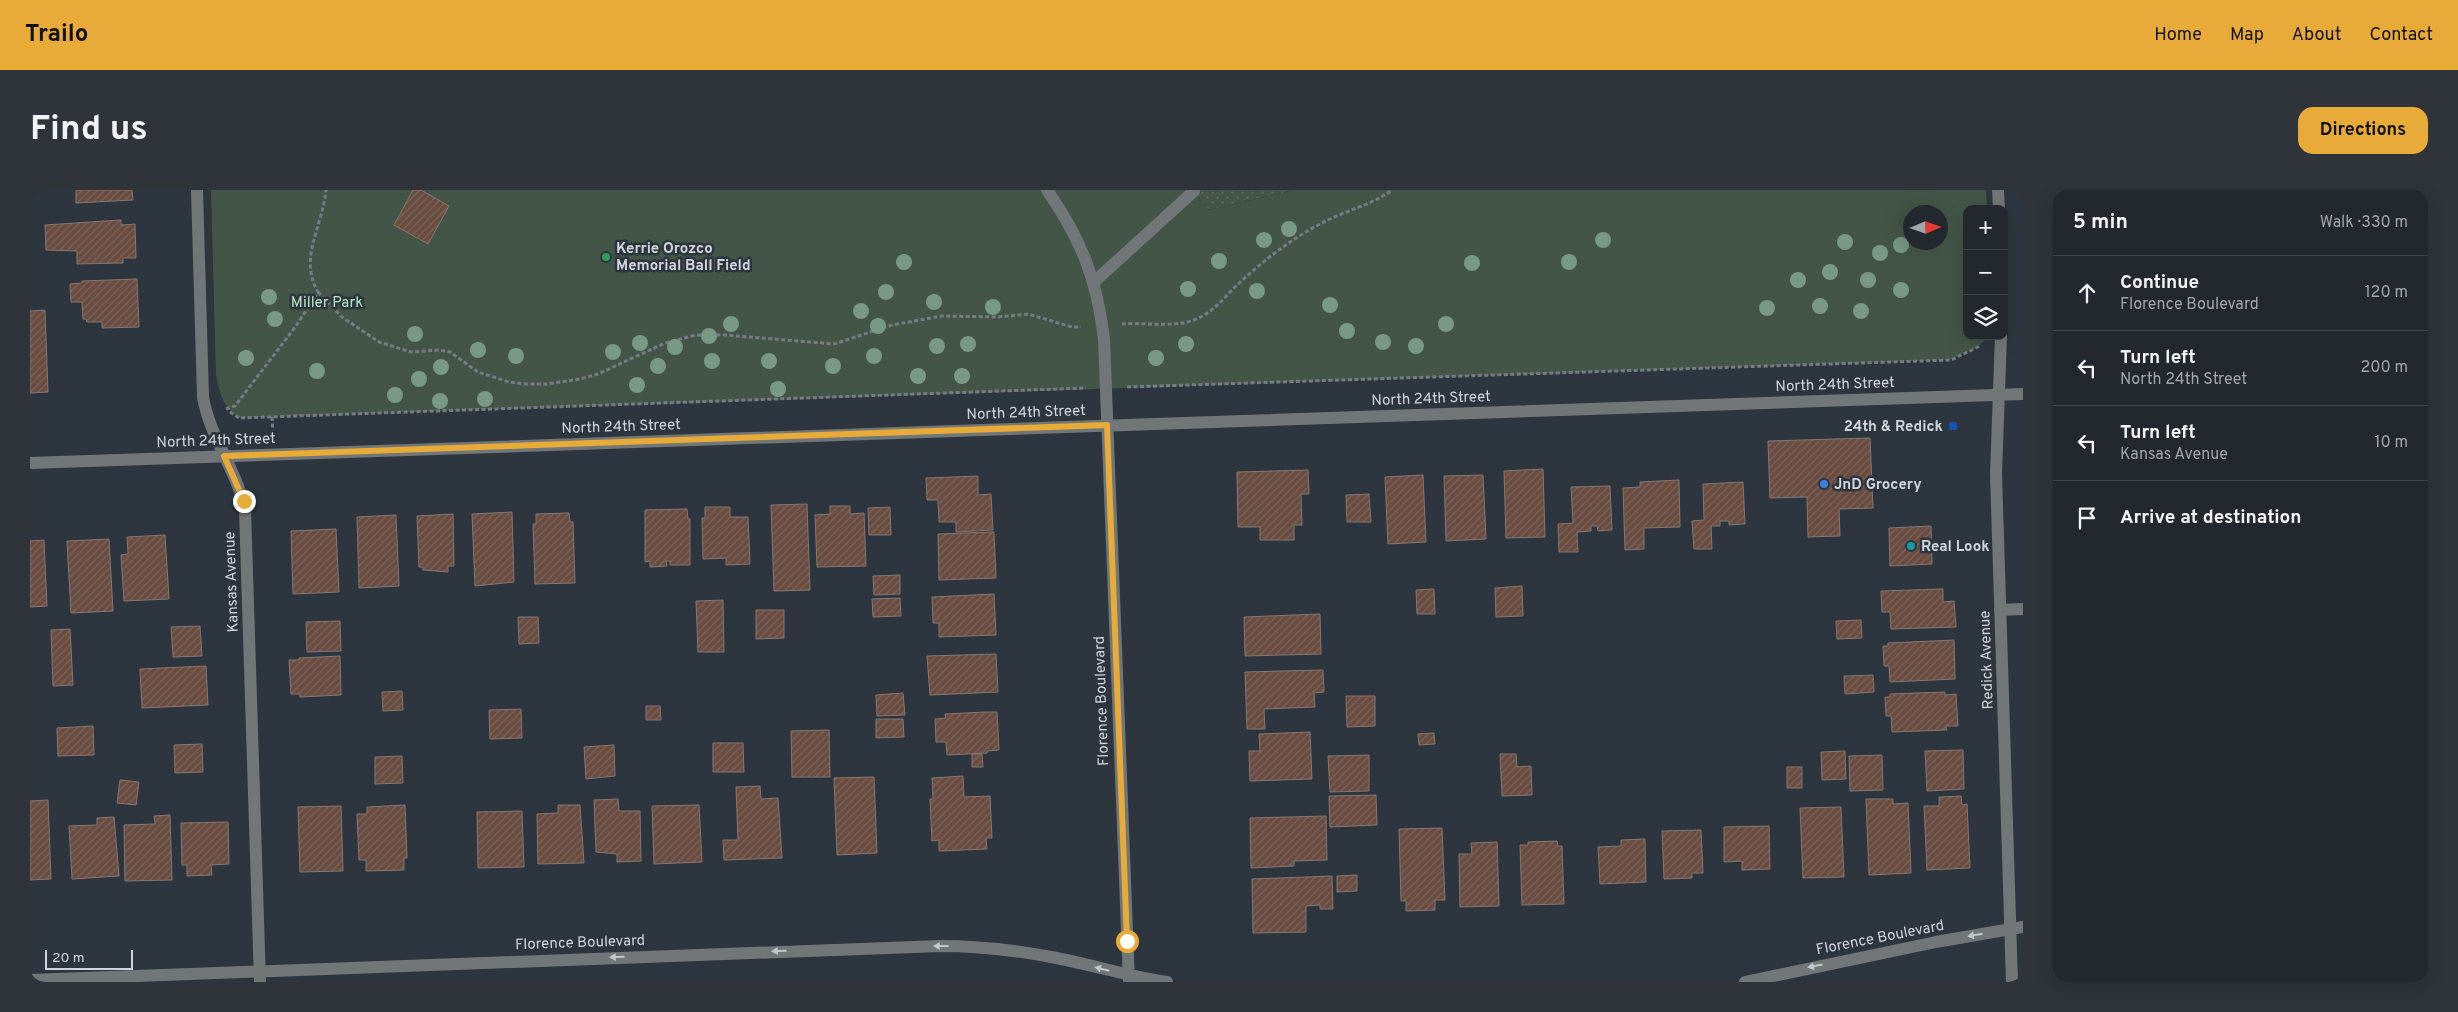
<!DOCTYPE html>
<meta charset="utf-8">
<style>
:root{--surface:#22282e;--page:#2e343a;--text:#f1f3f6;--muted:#a2a6aa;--line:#3f444a;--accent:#e9ab38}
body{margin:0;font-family:Overpass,sans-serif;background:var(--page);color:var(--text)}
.controls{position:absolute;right:15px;top:15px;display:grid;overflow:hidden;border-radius:10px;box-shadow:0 5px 20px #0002}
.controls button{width:45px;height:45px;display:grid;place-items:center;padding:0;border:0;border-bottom:1px solid var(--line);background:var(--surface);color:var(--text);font:25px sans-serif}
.compass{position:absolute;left:1873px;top:15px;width:45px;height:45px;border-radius:50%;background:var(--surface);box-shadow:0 5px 20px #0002;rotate:88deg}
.scale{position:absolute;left:15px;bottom:12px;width:88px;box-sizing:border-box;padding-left:5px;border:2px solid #cfd5da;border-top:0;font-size:14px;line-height:18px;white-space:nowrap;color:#cfd5da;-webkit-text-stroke:4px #2d363e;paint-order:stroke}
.stop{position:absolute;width:15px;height:15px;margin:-11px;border:4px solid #e9ab38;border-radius:50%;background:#fff}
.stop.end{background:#e9ab38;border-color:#fff;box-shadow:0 1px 5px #0008}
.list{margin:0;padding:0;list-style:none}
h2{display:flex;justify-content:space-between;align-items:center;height:65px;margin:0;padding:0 20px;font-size:21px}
h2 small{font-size:16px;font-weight:400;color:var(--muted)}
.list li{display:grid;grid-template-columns:32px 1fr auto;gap:15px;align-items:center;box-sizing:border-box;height:75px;padding:0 20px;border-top:1px solid var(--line)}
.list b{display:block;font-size:19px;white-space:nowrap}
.list p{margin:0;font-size:16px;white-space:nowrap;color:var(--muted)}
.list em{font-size:16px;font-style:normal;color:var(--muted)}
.icon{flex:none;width:28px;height:28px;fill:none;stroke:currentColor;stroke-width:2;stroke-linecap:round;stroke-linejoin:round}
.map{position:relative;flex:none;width:1993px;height:792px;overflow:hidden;border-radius:15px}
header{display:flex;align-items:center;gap:30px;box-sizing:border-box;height:70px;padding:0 25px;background:var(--accent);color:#111}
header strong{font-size:24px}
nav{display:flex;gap:28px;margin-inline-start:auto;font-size:18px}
.intro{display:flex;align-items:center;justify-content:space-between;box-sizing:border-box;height:120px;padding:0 30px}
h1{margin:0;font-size:35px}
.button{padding:12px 22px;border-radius:15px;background:var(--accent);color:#111;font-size:18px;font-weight:700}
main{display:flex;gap:30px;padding:0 30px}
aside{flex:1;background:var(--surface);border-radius:15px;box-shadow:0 5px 20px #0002}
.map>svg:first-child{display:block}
.grass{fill:url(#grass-dots)}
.park{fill:#435546;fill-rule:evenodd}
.building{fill:url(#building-hatch);stroke:#857772}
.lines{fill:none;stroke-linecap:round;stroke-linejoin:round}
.path{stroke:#757d84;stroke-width:3;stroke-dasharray:4 2.5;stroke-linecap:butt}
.minor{stroke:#717679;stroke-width:12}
.tree{fill:#799885}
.oneway{fill:#c1c7cb}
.route{stroke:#e9ab38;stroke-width:6}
.leisure-dot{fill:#2e9e5b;stroke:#2d363e;stroke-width:2}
.transit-dot{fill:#1a4fb4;stroke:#2d363e;stroke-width:2}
.shop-dot{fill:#3f7fe0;stroke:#2d363e;stroke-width:2}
.culture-dot{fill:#0f9aa8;stroke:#2d363e;stroke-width:2}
.labels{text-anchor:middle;stroke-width:5;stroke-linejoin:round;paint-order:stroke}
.poi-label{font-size:15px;font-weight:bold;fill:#cfd5da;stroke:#2d363e;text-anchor:start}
.park-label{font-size:15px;fill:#b8e8bf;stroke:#2d363e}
.street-label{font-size:15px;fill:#cfd5da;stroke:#2d363e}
</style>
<header>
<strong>Trailo</strong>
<nav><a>Home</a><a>Map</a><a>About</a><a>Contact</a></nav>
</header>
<div class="intro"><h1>Find us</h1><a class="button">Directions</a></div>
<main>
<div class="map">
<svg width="1993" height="792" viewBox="0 0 1993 792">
<defs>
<pattern id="grass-dots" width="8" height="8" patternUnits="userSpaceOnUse" patternTransform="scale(1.25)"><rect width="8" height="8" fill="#435546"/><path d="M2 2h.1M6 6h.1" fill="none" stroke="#5d6d60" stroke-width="1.8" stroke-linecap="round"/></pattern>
<pattern id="building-hatch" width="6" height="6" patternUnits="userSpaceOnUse" patternTransform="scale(1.25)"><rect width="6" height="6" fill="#694b40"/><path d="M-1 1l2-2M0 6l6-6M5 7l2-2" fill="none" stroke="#7d645b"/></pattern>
</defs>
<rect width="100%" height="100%" fill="#2d363e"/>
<polygon class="grass" points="1163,0 1264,0 1179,20"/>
<path class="park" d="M181 0H1163L1179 20 1264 0H1956L1957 19H1937V146H1959L1946 158 1919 170 209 228C193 216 190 205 186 186ZM1880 22H1910V52H1880Z"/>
<g class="building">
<polygon points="46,0 102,0 103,10 46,13"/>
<polygon points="383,0 391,0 419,16 398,54 364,35"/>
<polygon points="91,30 91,35 105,34 106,68 93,68 93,73 47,74 47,61 16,60 15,35"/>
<polygon points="107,89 109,137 72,138 72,132 57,132 56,129 53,129 52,112 41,112 40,94 52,93 52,91"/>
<polygon points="15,120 18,202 0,203 0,121"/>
<polygon points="1840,248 1843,318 1809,319 1810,346 1778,347 1777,307 1740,308 1738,251"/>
<polygon points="1513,279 1515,347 1476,348 1474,281"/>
<polygon points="1278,280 1279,304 1271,304 1272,335 1264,335 1264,350 1230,350 1230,337 1208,337 1207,282"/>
<polygon points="1393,285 1396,352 1358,354 1355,287"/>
<polygon points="1453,285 1456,349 1416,351 1414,286"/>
<polygon points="948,286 948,305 961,304 963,340 926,342 926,332 909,332 908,310 897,310 896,288"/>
<polygon points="1649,290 1650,337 1614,338 1614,359 1595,360 1593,298 1610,297 1610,292"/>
<polygon points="1713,292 1715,334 1699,335 1699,331 1690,331 1690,336 1681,336 1682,359 1664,359 1662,331 1674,330 1673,294"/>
<polygon points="1580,296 1582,340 1568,341 1567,336 1561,336 1561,341 1547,342 1548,362 1529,362 1528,334 1543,333 1541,297"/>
<polygon points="1339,304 1341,332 1317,332 1316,305"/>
<polygon points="777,314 780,400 744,401 741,315"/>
<polygon points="800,316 820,316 820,324 834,323 836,376 787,377 785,325 800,324"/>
<polygon points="675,317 700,317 700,327 718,327 720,374 696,375 696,368 673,369 672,328 675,328"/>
<polygon points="860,317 861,345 839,345 838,318"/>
<polygon points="657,319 658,329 660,329 660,375 640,375 640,371 636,371 637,376 620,377 620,371 615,372 615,320"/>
<polygon points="482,322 484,392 445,396 442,324"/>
<polygon points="539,323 540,332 543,332 545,393 505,394 503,334 506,334 506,324"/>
<polygon points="423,324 424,376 418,376 418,382 393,380 393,377 389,377 387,326"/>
<polygon points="366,325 369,396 329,398 327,327"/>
<polygon points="1901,336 1902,374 1860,376 1859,338"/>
<polygon points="306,339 309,402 263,404 261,341"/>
<polygon points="964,342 966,388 909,390 908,344"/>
<polygon points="135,345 139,409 94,411 91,365 98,364 97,347"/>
<polygon points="79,349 83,421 41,423 37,351"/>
<polygon points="14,350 17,416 0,417 0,351"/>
<polygon points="870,385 870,404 844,405 843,386"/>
<polygon points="1492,396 1493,426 1466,427 1465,398"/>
<polygon points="1404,399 1405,424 1387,424 1386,400"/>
<polygon points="1913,399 1913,412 1924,411 1926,437 1861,439 1860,422 1852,422 1851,401"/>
<polygon points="964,404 966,445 909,447 909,433 903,433 902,407"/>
<polygon points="870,408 871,426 843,427 842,409"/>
<polygon points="693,410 694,462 668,462 666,411"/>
<polygon points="726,420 754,420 754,448 726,449"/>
<polygon points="1290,424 1291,464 1215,466 1214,427"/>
<polygon points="488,427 508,427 509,453 489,454"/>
<polygon points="1831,430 1832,448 1807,449 1806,431"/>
<polygon points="310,431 311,461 277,462 276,432"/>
<polygon points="170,436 172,466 143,467 141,437"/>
<polygon points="40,439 43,495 23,496 21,440"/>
<polygon points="1924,450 1925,489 1860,492 1859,476 1854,476 1853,456 1858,456 1858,453"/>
<polygon points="966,464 968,502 900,505 897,466"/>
<polygon points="310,466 311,505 270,507 270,504 261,504 259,470 269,470 269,468"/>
<polygon points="176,476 178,515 112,518 110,479"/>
<polygon points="1293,480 1294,502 1284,503 1285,517 1234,519 1235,539 1217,539 1215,482"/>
<polygon points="1843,485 1844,502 1815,504 1814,486"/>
<polygon points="372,501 373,520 353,521 352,502"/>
<polygon points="1915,502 1915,505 1926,504 1928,536 1916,536 1917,540 1862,542 1861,526 1856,526 1855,507 1860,507 1860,504"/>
<polygon points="873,503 875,525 847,526 846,505"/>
<polygon points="1316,506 1345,506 1345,536 1317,537"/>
<polygon points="616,516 630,516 631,530 616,530"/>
<polygon points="491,519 492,548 460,549 459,520"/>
<polygon points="955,522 967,522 969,560 957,561 957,563 917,565 916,552 906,552 905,529 916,528 915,524"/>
<polygon points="846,529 873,529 874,547 846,548"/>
<polygon points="63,536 64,565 28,566 27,538"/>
<polygon points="799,540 800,587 762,587 761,541"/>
<polygon points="1280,542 1282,589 1220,591 1219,561 1230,561 1229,544"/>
<polygon points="1404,543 1405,554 1389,555 1388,544"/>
<polygon points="683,553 713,553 714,582 683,582"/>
<polygon points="172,554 173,582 145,583 144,555"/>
<polygon points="584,555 585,586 556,589 554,557"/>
<polygon points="1933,560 1934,599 1897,601 1895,561"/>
<polygon points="1815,561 1816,589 1792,590 1791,562"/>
<polygon points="942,564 952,564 953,577 942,577"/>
<polygon points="1470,564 1486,564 1487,577 1501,576 1502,605 1472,606"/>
<polygon points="1339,565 1339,601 1300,602 1298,566"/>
<polygon points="1852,565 1853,600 1820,601 1819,566"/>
<polygon points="372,566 373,593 345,594 345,567"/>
<rect x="1757" y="577" width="15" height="21"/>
<polygon points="933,586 934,607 960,606 962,648 956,648 957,659 909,661 909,650 902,651 900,609 903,609 902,588"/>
<polygon points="844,587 847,663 807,665 804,588"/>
<polygon points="90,590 109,592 106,615 87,613"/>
<polygon points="730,596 731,609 748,608 752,668 694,670 693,650 708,650 706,597"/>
<polygon points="1346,605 1347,635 1300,637 1299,606"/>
<polygon points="1931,606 1932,615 1937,614 1940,678 1897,680 1894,616 1909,616 1909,607"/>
<polygon points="588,609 589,621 610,621 611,671 587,672 587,664 566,662 564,610"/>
<polygon points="1836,609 1863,609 1863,614 1878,613 1881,683 1839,685"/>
<polygon points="18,610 21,689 0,690 0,611"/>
<polygon points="375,615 377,668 374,668 374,680 336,681 336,670 329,670 327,624 337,624 337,617"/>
<polygon points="528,615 550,615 554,673 508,674 507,624 528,623"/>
<polygon points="669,615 672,672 624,674 622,616"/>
<polygon points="311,616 313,681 270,682 268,617"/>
<polygon points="1811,617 1814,687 1773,688 1770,618"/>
<polygon points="492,621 494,677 448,678 447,622"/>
<polygon points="140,625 142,690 95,691 94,635 125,634 124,626"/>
<polygon points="1296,626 1297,670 1264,671 1264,676 1221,678 1220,628"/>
<polygon points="84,627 89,686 42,689 39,636 67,635 67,628"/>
<polygon points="198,632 199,674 181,675 182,685 157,686 157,675 152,675 151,633"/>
<polygon points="1739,636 1740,679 1712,680 1712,671 1694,672 1694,637"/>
<polygon points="1412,638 1415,710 1405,710 1405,720 1376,721 1376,711 1371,711 1369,639"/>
<polygon points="1671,640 1673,683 1662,683 1662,688 1634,689 1632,641"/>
<polygon points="1615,649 1616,692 1570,694 1568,657 1591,656 1591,650"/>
<polygon points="1527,651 1528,656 1532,656 1534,714 1492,715 1490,655 1498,655 1498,652"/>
<polygon points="1467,652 1469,716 1430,717 1429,664 1442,664 1441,653"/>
<polygon points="1327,685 1327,701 1307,702 1307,686"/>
<polygon points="1302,686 1303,719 1290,719 1290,715 1276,716 1276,742 1223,743 1222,689"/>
</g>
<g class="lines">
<g class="path">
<polyline points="288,102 312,127 349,152 381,162 409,160 420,162 448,182 479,192 496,194 517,194 550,189 568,184 635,153 666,145 695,145 804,154 862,135 912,126 968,127 998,124 1042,137 1051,137"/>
<path d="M1092 134C1114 132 1143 138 1164 130 1181 124 1192 110 1205 97 1232 71 1266 45 1300 29 1321 19 1343 14 1362 0"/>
<polyline points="1097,197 1921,170 1950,156"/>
<path d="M196 219 205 216 266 136 288 102C268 68 293 36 296 0"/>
<polyline points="200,222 209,228 1056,198"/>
<polyline points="242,227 243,244"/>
</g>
<g class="minor">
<path d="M167 0 173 207C180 248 207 280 215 320L230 792"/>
<path d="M1017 0C1051 49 1067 89 1074 149L1099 792"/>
<polyline points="1968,0 1969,19"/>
<polyline points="1064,92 1164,1"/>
<polyline points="1971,146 1966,284 1982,792"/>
<polyline points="0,273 1993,204"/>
<polyline points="1970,420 1993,419"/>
<path d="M0 790 910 756C947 756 984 760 1021 767 1060 774 1097 786 1137 792"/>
<polyline points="1715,792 1906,752 1993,737"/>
</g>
</g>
<g class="tree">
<circle cx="1259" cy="39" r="8"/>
<circle cx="1234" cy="50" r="8"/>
<circle cx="1573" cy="50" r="8"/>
<circle cx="1815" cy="52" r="8"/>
<circle cx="1871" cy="55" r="8"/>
<circle cx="1850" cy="63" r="8"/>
<circle cx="1189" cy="71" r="8"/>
<circle cx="874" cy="72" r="8"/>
<circle cx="1539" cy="72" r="8"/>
<circle cx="1442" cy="73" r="8"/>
<circle cx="1800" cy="82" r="8"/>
<circle cx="1768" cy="90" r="8"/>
<circle cx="1838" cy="90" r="8"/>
<circle cx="1158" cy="99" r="8"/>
<circle cx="1871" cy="100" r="8"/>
<circle cx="1227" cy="101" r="8"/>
<circle cx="856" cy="102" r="8"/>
<circle cx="239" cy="107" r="8"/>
<circle cx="904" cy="112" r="8"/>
<circle cx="1300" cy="115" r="8"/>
<circle cx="1790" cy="116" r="8"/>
<circle cx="963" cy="117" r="8"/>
<circle cx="1737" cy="118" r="8"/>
<circle cx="831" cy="121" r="8"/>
<circle cx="1831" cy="121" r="8"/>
<circle cx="245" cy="129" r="8"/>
<circle cx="701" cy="134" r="8"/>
<circle cx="1416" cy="134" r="8"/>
<circle cx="848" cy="136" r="8"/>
<circle cx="1317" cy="141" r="8"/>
<circle cx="385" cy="144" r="8"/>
<circle cx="679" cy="146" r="8"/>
<circle cx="1353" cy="152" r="8"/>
<circle cx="610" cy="153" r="8"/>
<circle cx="938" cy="154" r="8"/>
<circle cx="1156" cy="154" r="8"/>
<circle cx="907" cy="156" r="8"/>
<circle cx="1386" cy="156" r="8"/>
<circle cx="645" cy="157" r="8"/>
<circle cx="448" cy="160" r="8"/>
<circle cx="583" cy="162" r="8"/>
<circle cx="486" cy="166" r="8"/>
<circle cx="844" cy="166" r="8"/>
<circle cx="216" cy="168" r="8"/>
<circle cx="1126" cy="168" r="8"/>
<circle cx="682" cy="171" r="8"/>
<circle cx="739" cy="171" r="8"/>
<circle cx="628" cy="176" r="8"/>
<circle cx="803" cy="176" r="8"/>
<circle cx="411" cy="177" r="8"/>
<circle cx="287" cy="181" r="8"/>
<circle cx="888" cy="186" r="8"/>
<circle cx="932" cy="186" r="8"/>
<circle cx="389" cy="189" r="8"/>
<circle cx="607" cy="195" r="8"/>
<circle cx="748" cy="199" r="8"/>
<circle cx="365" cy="205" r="8"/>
<circle cx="455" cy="209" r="8"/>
<circle cx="410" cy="211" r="8"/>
</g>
<defs><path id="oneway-solid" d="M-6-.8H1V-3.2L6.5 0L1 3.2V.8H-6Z" transform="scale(1.25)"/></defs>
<g class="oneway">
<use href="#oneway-solid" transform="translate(1945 745) rotate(170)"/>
<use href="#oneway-solid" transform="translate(911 756) rotate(-180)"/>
<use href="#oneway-solid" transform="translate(749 761) rotate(178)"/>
<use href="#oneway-solid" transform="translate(587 767) rotate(178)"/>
<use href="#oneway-solid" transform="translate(1785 776) rotate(169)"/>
<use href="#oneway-solid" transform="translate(1072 779) rotate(-166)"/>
</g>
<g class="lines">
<polyline class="route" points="214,311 194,266 1077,235 1097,751"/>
</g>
<circle class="leisure-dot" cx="576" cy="67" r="5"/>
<rect class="transit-dot" x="1918" y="231" width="10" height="10" rx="2.5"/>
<circle class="shop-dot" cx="1794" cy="294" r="5"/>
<circle class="culture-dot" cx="1881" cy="356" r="5"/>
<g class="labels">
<g class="poi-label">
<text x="586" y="63">Kerrie Orozco<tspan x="586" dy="17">Memorial Ball Field</tspan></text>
<text x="1913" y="241" text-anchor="end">24th &amp; Redick</text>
<text x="1804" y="299">JnD Grocery</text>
<text x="1891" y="361">Real Look</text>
</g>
<g class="park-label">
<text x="297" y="117">Miller Park</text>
</g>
<g class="street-label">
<text transform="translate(1805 194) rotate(-2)" y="5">North 24th Street</text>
<text transform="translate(1401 208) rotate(-2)" y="5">North 24th Street</text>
<text transform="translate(996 222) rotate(-2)" y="5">North 24th Street</text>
<text transform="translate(591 236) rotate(-2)" y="5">North 24th Street</text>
<text transform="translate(186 250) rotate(-2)" y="5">North 24th Street</text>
<text transform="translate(201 392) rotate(-92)" y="5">Kansas Avenue</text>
<text transform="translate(1956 470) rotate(-92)" y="5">Redick Avenue</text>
<text transform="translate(1071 511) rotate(-92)" y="5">Florence Boulevard</text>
<text transform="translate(1850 747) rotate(-11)" y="5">Florence Boulevard</text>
<text transform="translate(550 752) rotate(-2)" y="5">Florence Boulevard</text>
</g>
</g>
</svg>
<div class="controls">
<button>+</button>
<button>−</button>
<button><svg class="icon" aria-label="layers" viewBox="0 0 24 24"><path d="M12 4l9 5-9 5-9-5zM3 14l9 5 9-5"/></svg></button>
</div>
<svg class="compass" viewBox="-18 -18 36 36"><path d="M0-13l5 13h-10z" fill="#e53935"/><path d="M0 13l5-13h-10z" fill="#a2a6aa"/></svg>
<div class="scale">20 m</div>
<div class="stop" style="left:1097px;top:751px"></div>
<div class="stop end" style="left:214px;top:311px"></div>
</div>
<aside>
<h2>5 min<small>Walk · 330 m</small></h2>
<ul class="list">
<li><svg class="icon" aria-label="ahead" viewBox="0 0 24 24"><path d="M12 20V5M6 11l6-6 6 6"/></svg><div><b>Continue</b><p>Florence Boulevard</p></div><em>120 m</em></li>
<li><svg class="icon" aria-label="left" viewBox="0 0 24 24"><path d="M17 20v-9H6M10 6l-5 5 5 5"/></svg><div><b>Turn left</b><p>North 24th Street</p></div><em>200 m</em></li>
<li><svg class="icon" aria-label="left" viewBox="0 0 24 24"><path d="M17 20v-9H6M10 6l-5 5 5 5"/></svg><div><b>Turn left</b><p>Kansas Avenue</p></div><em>10 m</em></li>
<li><svg class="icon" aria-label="arrive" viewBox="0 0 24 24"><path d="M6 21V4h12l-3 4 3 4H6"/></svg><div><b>Arrive at destination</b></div></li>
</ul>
</aside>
</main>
